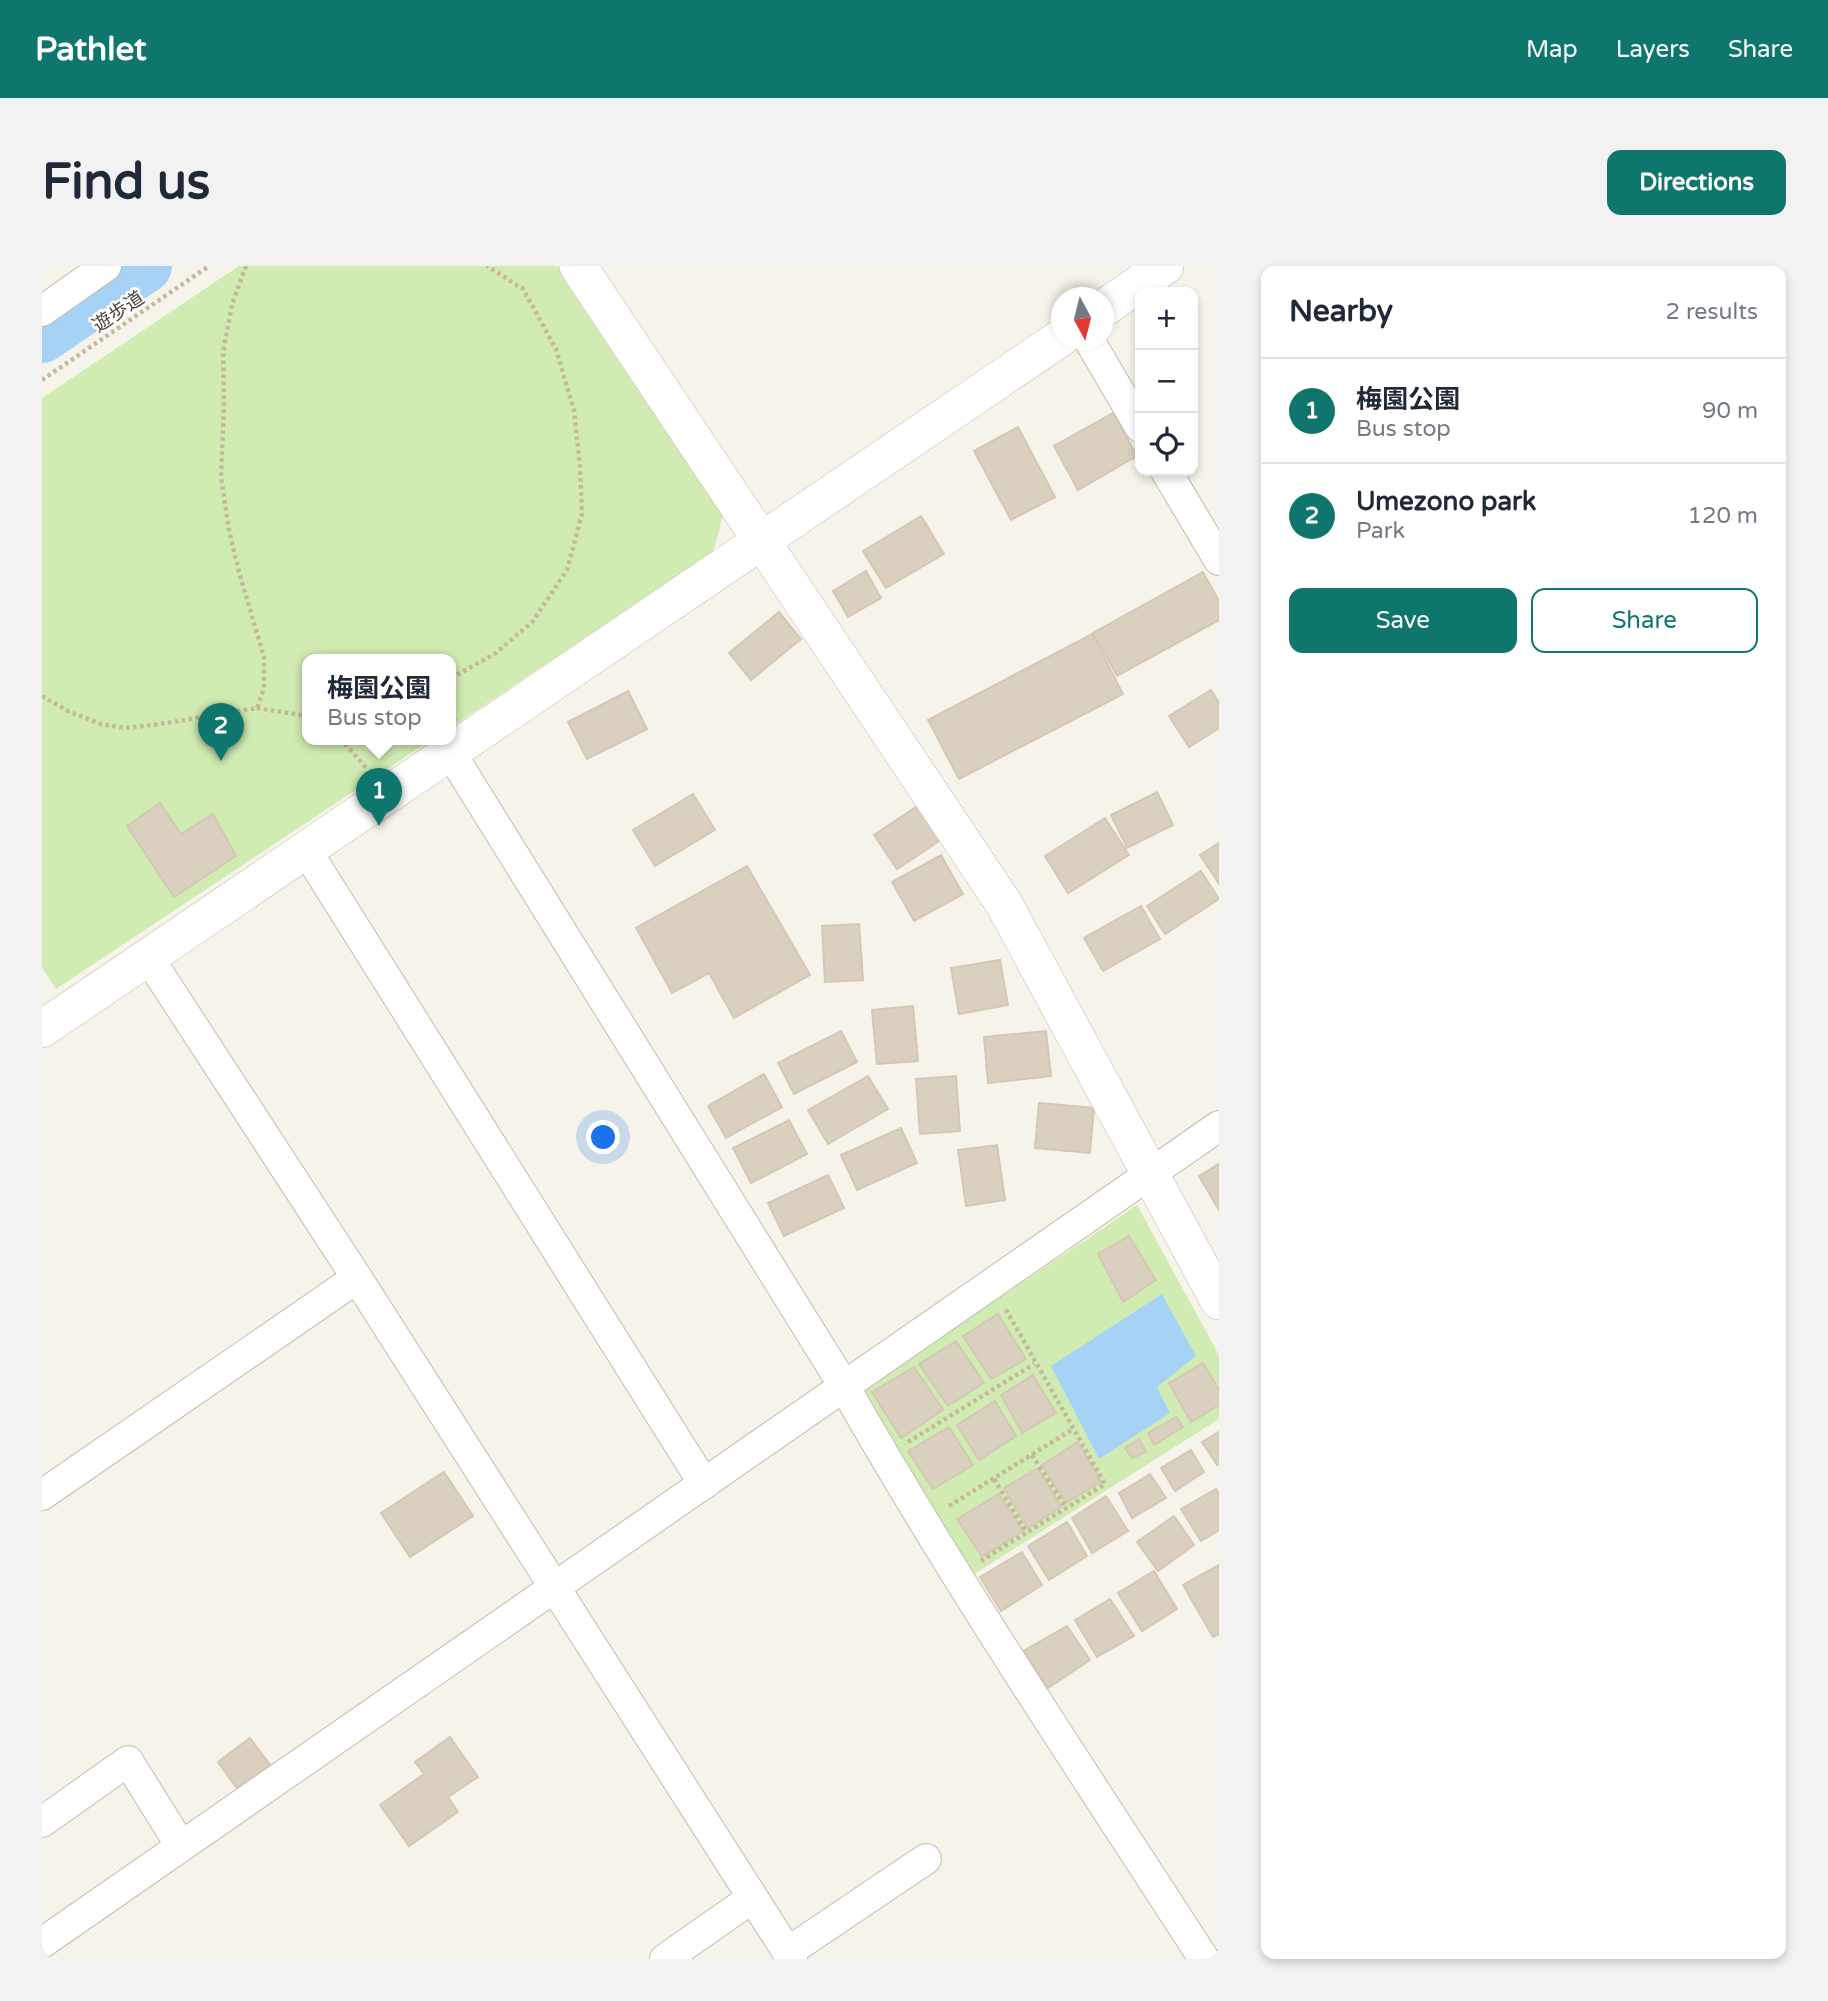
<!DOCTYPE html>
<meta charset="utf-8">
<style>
:root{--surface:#fff;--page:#f2f2f3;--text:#1f2937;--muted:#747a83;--line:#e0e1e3;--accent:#0f766e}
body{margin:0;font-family:"Varela Round","Noto Sans JP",sans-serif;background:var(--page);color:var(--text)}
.controls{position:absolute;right:21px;top:21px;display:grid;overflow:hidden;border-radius:14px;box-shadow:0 4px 10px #0003}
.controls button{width:63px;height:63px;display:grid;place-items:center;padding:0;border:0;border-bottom:2px solid var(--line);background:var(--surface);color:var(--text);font:35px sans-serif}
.compass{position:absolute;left:1009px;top:21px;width:63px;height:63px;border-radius:50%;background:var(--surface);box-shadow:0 4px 10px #0003;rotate:173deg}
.you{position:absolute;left:562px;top:872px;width:24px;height:24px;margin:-18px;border:5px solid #fff;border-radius:50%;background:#1a73e8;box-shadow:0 0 0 10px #1a73e833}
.badge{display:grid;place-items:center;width:46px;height:46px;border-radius:50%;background:var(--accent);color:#fff;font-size:23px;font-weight:700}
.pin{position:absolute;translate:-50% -58px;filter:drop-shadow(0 2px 4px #0008)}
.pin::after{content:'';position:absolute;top:37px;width:24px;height:21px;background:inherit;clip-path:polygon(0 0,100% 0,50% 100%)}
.popup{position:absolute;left:260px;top:388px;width:154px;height:91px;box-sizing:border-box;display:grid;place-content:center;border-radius:14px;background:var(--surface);filter:drop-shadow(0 2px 5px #0005);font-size:23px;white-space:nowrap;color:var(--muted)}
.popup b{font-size:26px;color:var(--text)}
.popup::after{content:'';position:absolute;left:50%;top:100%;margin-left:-14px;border:14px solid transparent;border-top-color:var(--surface)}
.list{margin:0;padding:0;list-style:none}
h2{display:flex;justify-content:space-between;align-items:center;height:91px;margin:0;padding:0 28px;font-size:30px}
h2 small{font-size:23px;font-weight:400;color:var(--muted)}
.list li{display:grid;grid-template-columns:46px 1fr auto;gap:21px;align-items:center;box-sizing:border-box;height:105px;padding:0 28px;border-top:2px solid var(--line)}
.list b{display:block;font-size:26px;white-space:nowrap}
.list p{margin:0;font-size:23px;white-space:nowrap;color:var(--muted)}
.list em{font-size:23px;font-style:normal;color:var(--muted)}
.actions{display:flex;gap:14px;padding:21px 28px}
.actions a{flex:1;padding:16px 0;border:2px solid var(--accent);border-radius:14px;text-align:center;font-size:24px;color:var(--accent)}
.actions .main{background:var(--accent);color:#fff}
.icon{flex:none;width:38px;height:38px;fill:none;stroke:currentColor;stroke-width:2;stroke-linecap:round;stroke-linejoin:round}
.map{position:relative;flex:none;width:1177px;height:1693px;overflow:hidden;border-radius:14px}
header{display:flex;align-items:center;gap:42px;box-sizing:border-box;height:98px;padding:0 35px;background:var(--accent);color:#fff}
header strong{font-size:33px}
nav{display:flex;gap:38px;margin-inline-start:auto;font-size:24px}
.intro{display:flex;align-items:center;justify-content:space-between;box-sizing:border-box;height:168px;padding:0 42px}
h1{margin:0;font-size:49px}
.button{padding:18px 32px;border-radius:14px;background:var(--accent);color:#fff;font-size:24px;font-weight:700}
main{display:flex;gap:42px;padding:0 42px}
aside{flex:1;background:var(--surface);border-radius:14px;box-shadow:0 4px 10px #0003}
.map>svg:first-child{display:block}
.green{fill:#d1ecb3}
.water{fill:#a6d3f5}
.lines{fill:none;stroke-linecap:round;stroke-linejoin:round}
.river{stroke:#a6d3f5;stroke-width:54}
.building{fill:#d9d0c0;stroke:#d4c8b3;stroke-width:2}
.minor-casing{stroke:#c3bcad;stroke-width:32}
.tertiary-casing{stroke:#c3bcad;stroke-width:38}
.path{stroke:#c5b89d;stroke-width:4.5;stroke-dasharray:3.5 3.5;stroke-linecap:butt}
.minor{stroke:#fff;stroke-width:30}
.tertiary{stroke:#fff;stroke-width:37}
.labels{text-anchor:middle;stroke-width:5;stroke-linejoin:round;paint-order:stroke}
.street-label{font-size:19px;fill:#4b4438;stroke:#fff}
</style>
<header>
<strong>Pathlet</strong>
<nav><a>Map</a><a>Layers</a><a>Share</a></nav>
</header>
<div class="intro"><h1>Find us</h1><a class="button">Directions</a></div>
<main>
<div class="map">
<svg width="1177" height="1693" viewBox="0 0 1177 1693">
<rect width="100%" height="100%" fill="#f6f3eb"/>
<g class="green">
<polygon points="197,0 516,0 682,246 671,287 409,461 409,394 265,394 265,474 389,474 14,723 0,702 0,132"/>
<polygon points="1095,939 1177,1089 1177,1153 929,1310 821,1124"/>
</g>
<polygon class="water" points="1120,1028 1154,1090 1115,1121 1128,1147 1057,1193 1009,1100"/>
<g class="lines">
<polyline class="river" points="0,70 103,0"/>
</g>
<g class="building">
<polygon points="1071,147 1095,190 1036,224 1012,180"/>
<polygon points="976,161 1013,231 969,254 932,185"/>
<polygon points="879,250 902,288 844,322 821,285"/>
<polygon points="824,305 839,332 806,351 791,325"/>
<polygon points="1161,306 1177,335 1177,354 1075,410 1051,367"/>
<polygon points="737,346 759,373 709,414 687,387"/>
<polygon points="1050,368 1081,428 917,513 886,454"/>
<polygon points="1169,424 1177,437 1177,462 1147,481 1127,450"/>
<polygon points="586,425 605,463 545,493 526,456"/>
<polygon points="1115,526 1131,559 1085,582 1069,549"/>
<polygon points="651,528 673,564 613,600 591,564"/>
<polygon points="118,537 139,568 171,548 194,590 132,631 85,560"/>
<polygon points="880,537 903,571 855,603 832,569"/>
<polygon points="1063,552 1087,589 1026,627 1003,590"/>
<polygon points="1177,577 1177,618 1158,589"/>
<polygon points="899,589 921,628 872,655 850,616"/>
<polygon points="705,600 768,709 692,752 667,707 630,727 594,662"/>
<polygon points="1159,605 1177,633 1123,668 1105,640"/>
<polygon points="1099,640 1118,673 1061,705 1042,672"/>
<polygon points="817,658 821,714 783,716 780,660"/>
<polygon points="958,694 966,739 917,748 909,702"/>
<polygon points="871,740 876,795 835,798 830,744"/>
<polygon points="799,765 815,796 752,828 736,797"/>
<polygon points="1004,765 1009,810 946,817 942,771"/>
<polygon points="722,808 740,841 684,872 666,840"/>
<polygon points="826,810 846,843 786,878 766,844"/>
<polygon points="914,810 918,865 878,868 874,813"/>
<polygon points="997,837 1052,842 1048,887 993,882"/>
<polygon points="747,854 765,888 709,917 691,882"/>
<polygon points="859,862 875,897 815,924 799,889"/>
<polygon points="955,879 963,934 924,940 916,884"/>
<polygon points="1177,898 1177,944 1157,910"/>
<polygon points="786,909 802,942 742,970 726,937"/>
<polygon points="1087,970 1114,1014 1081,1036 1056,988"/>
<polygon points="956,1048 984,1093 949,1113 921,1070"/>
<polygon points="914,1075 942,1117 906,1140 877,1098"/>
<polygon points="1161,1097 1177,1124 1177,1139 1149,1156 1127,1117"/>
<polygon points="872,1101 901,1144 859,1172 830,1126"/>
<polygon points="991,1109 1014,1147 980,1167 959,1129"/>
<polygon points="953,1135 974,1170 937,1194 915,1159"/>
<polygon points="1134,1151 1141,1161 1112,1179 1106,1167"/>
<polygon points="907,1161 931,1199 891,1223 866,1185"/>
<polygon points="1177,1166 1177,1198 1175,1199 1160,1176"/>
<polygon points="1097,1173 1104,1186 1090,1192 1083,1182"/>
<polygon points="1036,1176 1059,1216 1024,1237 1000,1199"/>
<polygon points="1149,1184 1162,1206 1133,1225 1119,1202"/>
<polygon points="996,1202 1019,1241 986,1262 962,1222"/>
<polygon points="402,1206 431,1250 368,1291 339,1247"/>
<polygon points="1108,1208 1124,1232 1090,1252 1077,1227"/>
<polygon points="1174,1223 1177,1228 1177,1264 1159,1275 1139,1243"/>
<polygon points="957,1228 981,1265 940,1291 915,1253"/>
<polygon points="1064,1230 1086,1265 1050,1287 1030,1252"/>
<polygon points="1132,1250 1152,1279 1116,1305 1095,1276"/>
<polygon points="1025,1256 1045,1290 1007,1314 986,1280"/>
<polygon points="980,1286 1000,1319 959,1345 938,1311"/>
<polygon points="1177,1299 1177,1368 1171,1371 1141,1319"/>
<polygon points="1112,1305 1135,1343 1100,1365 1076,1327"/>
<polygon points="1068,1333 1092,1370 1055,1391 1033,1354"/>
<polygon points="1025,1360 1048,1394 1006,1422 981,1385"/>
<polygon points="408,1471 436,1511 406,1531 416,1546 367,1580 338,1539 382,1508 373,1496"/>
<polygon points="208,1472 232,1504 199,1528 176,1496"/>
</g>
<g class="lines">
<g class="minor-casing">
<g id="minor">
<polyline points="0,45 64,0"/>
<polyline points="1047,74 1098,161"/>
<polyline points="1124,205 1177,294"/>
<path d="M408 486 802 1120C913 1316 1040 1504 1162 1693"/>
<polyline points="264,584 662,1218"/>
<polyline points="106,691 315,1012 750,1693"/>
<polyline points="0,1229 315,1012"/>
<polyline points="0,1556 86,1495 139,1580"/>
<polyline points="0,1677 1177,860"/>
<polyline points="746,1686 884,1593"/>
<polyline points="623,1693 710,1632"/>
</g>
</g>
<g class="tertiary-casing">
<g id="tertiary">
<polyline points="536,0 962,638 1177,1035"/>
<polyline points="1062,42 1123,0"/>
<polyline points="0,763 1020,71"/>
</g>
</g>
<g class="path">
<polyline points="0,114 167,0"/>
<polyline points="409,412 454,387 491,355 525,304 540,248 538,200 532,145 514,83 481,23 445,0"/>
<polyline points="0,430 26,445 59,458 84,462 118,458 215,442 222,422 222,391 197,306 187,264 179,211 182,140 181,87 190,38 204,0"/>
<polyline points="215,442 265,450"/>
<polyline points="297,474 305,480 326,504"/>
<polyline points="866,1176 992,1098"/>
<polyline points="990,1189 1024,1242"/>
<polyline points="952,1213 985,1267"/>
<polyline points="907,1240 1031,1163"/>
<polyline points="939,1295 1063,1218 963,1042"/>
</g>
<use href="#minor" class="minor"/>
<use href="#tertiary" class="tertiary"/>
</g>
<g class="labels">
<g class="street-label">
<text transform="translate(76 45) rotate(-34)" y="7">遊歩道</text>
</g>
</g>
</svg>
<div class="controls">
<button>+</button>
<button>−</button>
<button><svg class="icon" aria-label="locate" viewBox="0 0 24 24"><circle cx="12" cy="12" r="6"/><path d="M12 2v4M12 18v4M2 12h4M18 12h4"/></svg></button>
</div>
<svg class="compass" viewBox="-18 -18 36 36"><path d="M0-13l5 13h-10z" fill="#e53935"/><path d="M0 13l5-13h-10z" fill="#747a83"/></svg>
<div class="you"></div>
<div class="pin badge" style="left:337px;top:560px">1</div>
<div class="popup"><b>梅園公園</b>Bus stop</div>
<div class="pin badge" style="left:179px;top:495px">2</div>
</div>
<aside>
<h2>Nearby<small>2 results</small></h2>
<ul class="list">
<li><span class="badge">1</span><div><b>梅園公園</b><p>Bus stop</p></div><em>90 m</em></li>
<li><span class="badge">2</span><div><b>Umezono park</b><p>Park</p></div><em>120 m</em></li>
</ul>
<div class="actions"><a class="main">Save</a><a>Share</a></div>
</aside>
</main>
